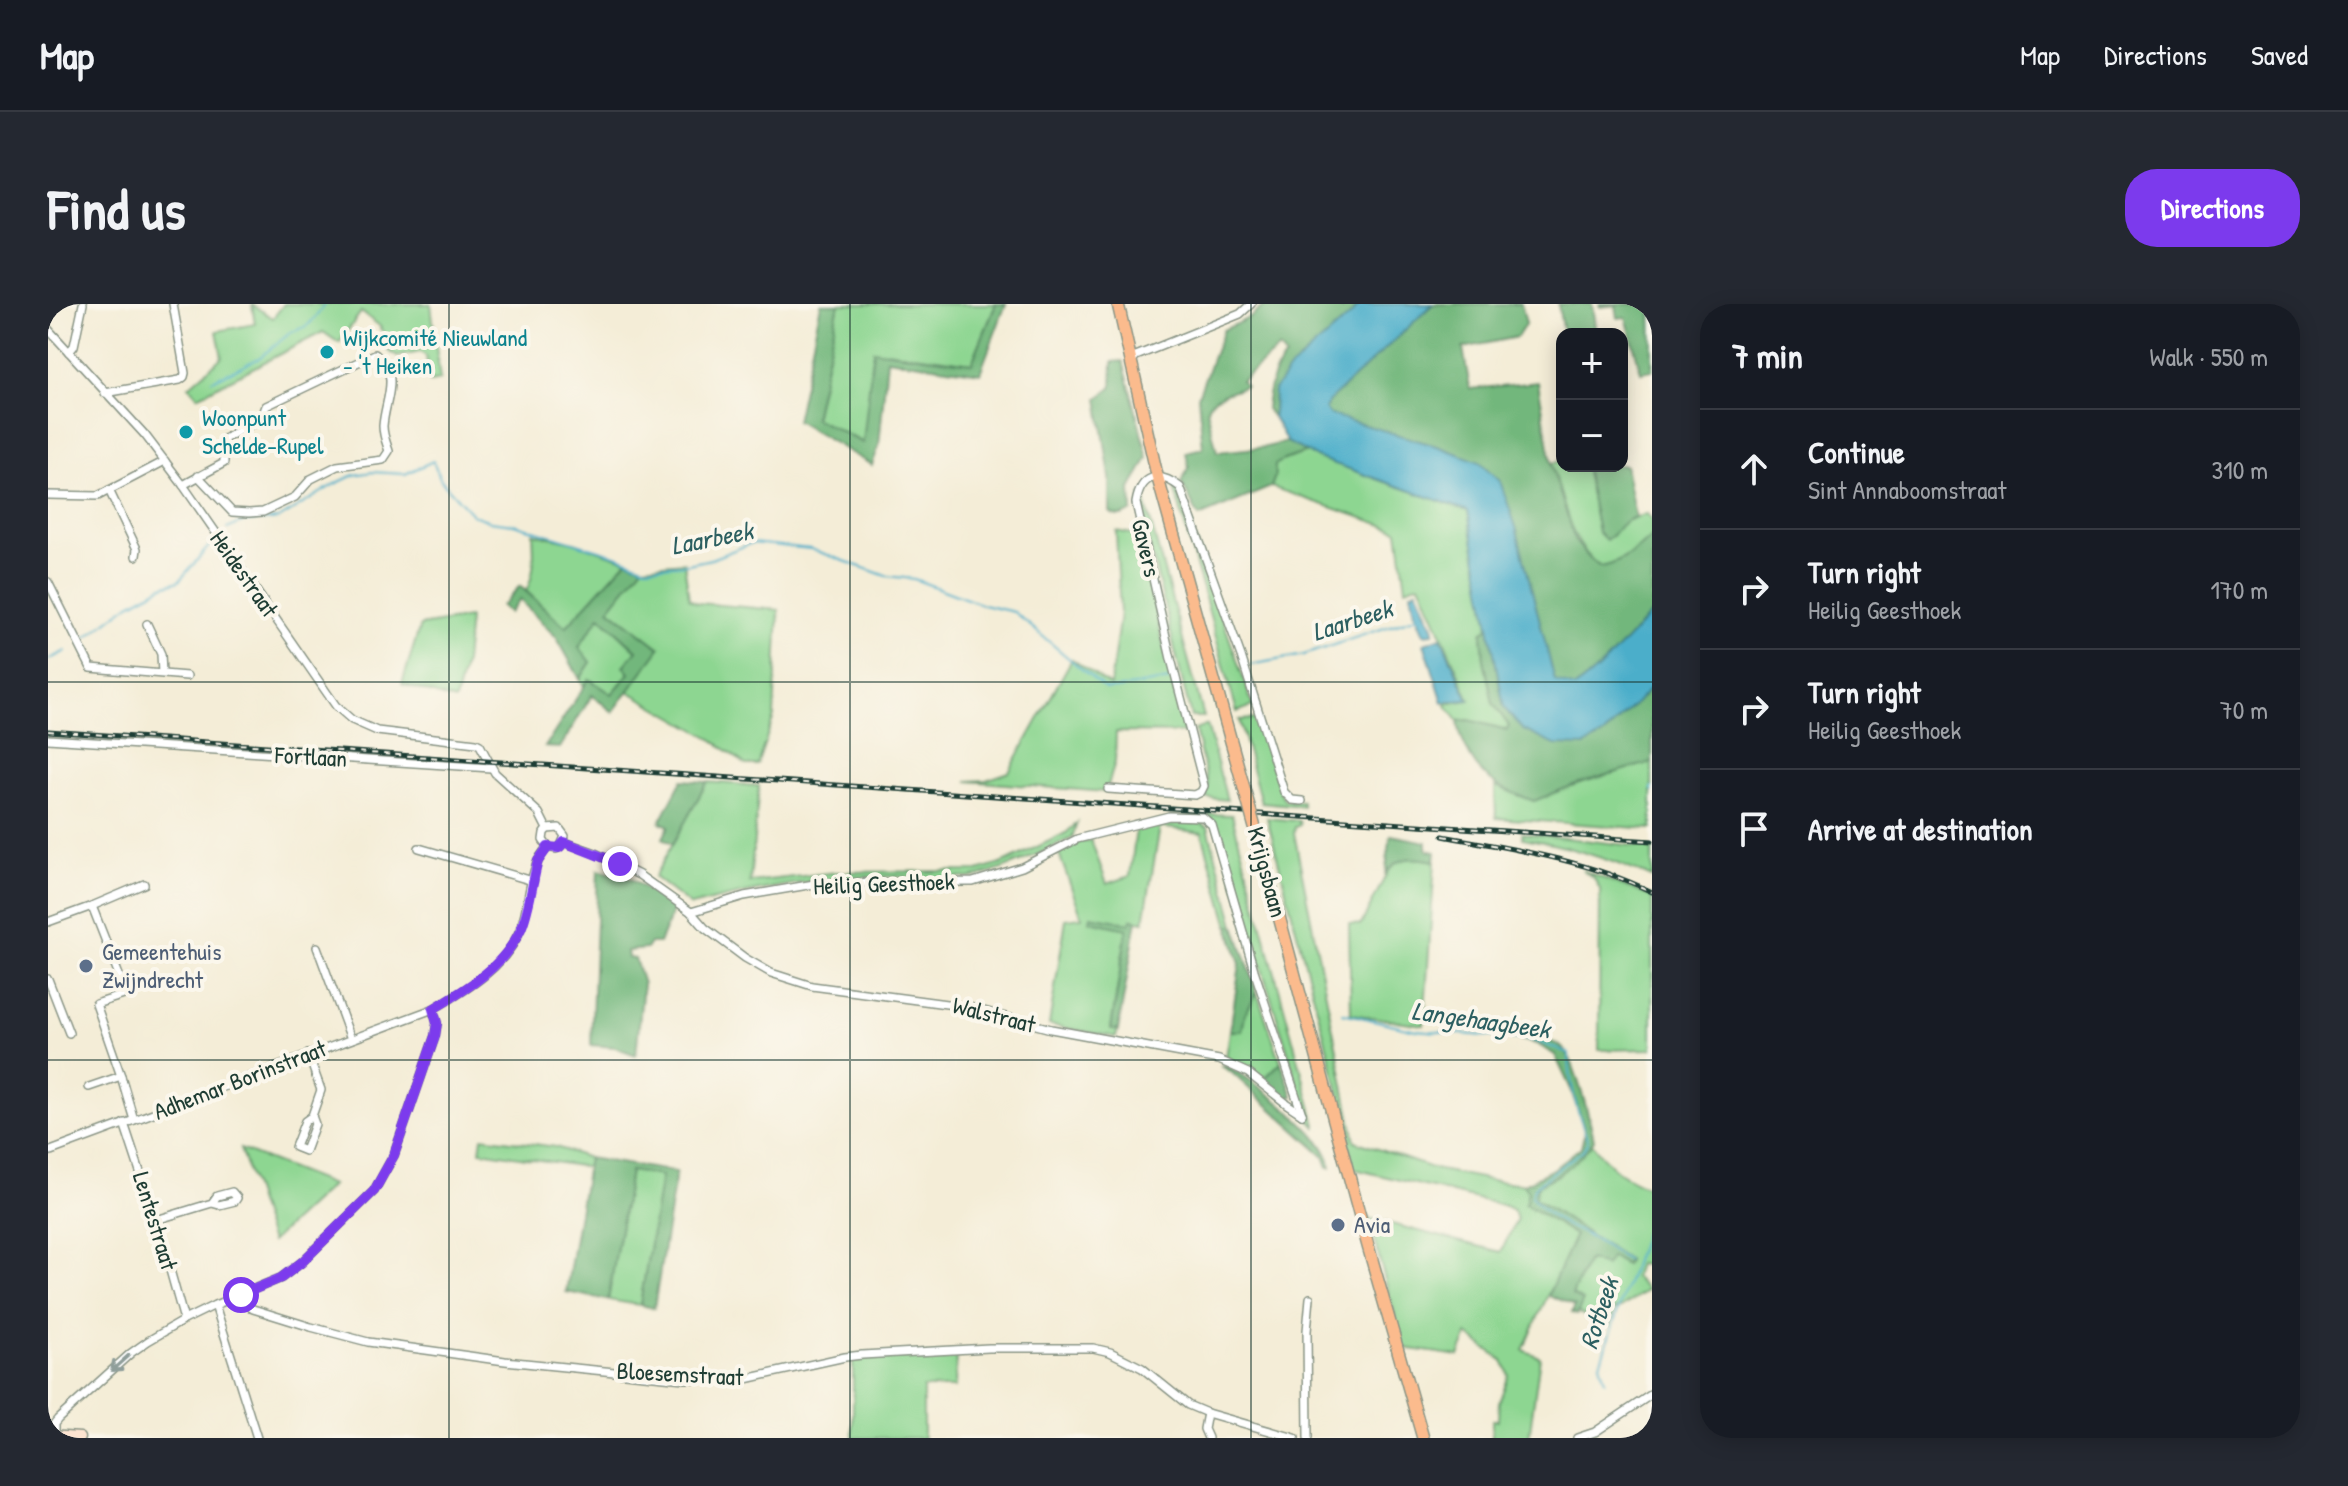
<!DOCTYPE html>
<meta charset="utf-8">
<style>
:root{--surface:#171b24;--page:#242831;--text:#f1f3f6;--muted:#9ea1a6;--line:#363941;--accent:#7c3aed}
body{margin:0;font-family:"Patrick Hand",sans-serif;background:var(--page);color:var(--text)}
.controls{position:absolute;right:24px;top:24px;display:grid;overflow:hidden;border-radius:16px;box-shadow:0 4px 20px #0003}
.controls button{width:72px;height:72px;display:grid;place-items:center;padding:0;border:0;border-bottom:2px solid var(--line);background:var(--surface);color:var(--text);font:40px sans-serif}
.stop{position:absolute;width:24px;height:24px;margin:-18px;border:6px solid #7c3aed;border-radius:50%;background:#fff}
.stop.end{background:#7c3aed;border-color:#fff;box-shadow:0 2px 8px #0008}
.list{margin:0;padding:0;list-style:none}
h2{display:flex;justify-content:space-between;align-items:center;height:104px;margin:0;padding:0 32px;font-size:34px}
h2 small{font-size:26px;font-weight:400;color:var(--muted)}
.list li{display:grid;grid-template-columns:52px 1fr auto;gap:24px;align-items:center;box-sizing:border-box;height:120px;padding:0 32px;border-top:2px solid var(--line)}
.list b{display:block;font-size:30px;white-space:nowrap}
.list p{margin:0;font-size:26px;white-space:nowrap;color:var(--muted)}
.list em{font-size:26px;font-style:normal;color:var(--muted)}
.icon{flex:none;width:44px;height:44px;fill:none;stroke:currentColor;stroke-width:2;stroke-linecap:round;stroke-linejoin:round}
.map{position:relative;flex:none;width:1604px;height:1134px;overflow:hidden;border-radius:32px}
header{display:flex;align-items:center;gap:48px;box-sizing:border-box;height:112px;padding:0 40px;background:var(--surface);border-bottom:2px solid var(--line)}
header strong{font-size:38px}
nav{display:flex;gap:44px;margin-inline-start:auto;font-size:28px}
.intro{display:flex;align-items:center;justify-content:space-between;box-sizing:border-box;height:192px;padding:0 48px}
h1{margin:0;font-size:56px}
.button{padding:20px 36px;border-radius:32px;background:var(--accent);color:#fff;font-size:28px;font-weight:700}
main{display:flex;gap:48px;padding:0 48px}
aside{flex:1;background:var(--surface);border-radius:32px;box-shadow:0 4px 20px #0003}
.map>svg:first-child{display:block}
.green{fill:#8dd691;stroke:#568a62;stroke-width:2}
.forest{fill:#72b77b;stroke:#487a58;stroke-width:2}
.water{fill:#4baeca;stroke:#35767f;stroke-width:2}
.lines{fill:none;stroke-linecap:round;stroke-linejoin:round}
.stream{stroke:#4baeca;stroke-width:2}
.street-casing{stroke:#8a9586;stroke-width:10}
.secondary-casing{stroke:#8a9586;stroke-width:13}
.primary-casing{stroke:#8a9586;stroke-width:14}
.street{stroke:#fff;stroke-width:7}
.secondary{stroke:#fde4d1;stroke-width:10}
.primary{stroke:#fbbb8d;stroke-width:11}
.rail-casing{stroke:#1f3d34;stroke-width:5}
.rail{stroke:#fbf7ec;stroke-width:2;stroke-dasharray:6;stroke-linecap:butt}
.primary-bridge-casing{stroke:#8a9586;stroke-width:14;stroke-linecap:butt}
.primary-bridge{stroke:#fbbb8d;stroke-width:11}
.oneway{stroke:#8f9e9a}
.route{stroke:#7c3aed;stroke-width:10}
.grid{fill:none;stroke:#1f3d34;stroke-width:2;stroke-opacity:0.55}
.culture-dot{fill:#0f9aa8;stroke:#fbf7ec;stroke-width:3}
.service-dot{fill:#5c6f8a;stroke:#fbf7ec;stroke-width:3}
.labels{text-anchor:middle;stroke-width:8;stroke-linejoin:round;paint-order:stroke}
.culture-label{font-size:24px;fill:#0d838f;stroke:#fbf7ec;text-anchor:start}
.street-label{font-size:24px;fill:#1f3d34;stroke:#fbf7ec}
.service-label{font-size:24px;fill:#4e5e75;stroke:#fbf7ec;text-anchor:start}
.water-label{font-size:26px;font-style:italic;fill:#2c5f61;stroke:#fbf7ec}
</style>
<header>
<strong>Map</strong>
<nav><a>Map</a><a>Directions</a><a>Saved</a></nav>
</header>
<div class="intro"><h1>Find us</h1><a class="button">Directions</a></div>
<main>
<div class="map">
<svg width="1604" height="1134" viewBox="0 0 1604 1134">
<rect width="100%" height="100%" fill="#fbf7ec"/>
<filter id="ink" filterUnits="userSpaceOnUse"><feTurbulence type="fractalNoise" baseFrequency=".0125" numOctaves="2"/><feDisplacementMap in="SourceGraphic" scale="16" xChannelSelector="R" yChannelSelector="G"/><feConvolveMatrix kernelMatrix="1 2 1 2 8 2 1 2 1" color-interpolation-filters="sRGB"/></filter>
<filter id="wash" filterUnits="userSpaceOnUse"><feTurbulence type="fractalNoise" baseFrequency=".006" numOctaves="4" result="noise"/><feDisplacementMap in="SourceGraphic" scale="32" xChannelSelector="R" yChannelSelector="G"/><feGaussianBlur stdDeviation="1.8" result="paint"/><feColorMatrix in="noise" values="0 0 0 0 0 0 0 0 0 0 0 0 0 0 0 0 0 1.4 0 .05"/><feComposite in="paint" operator="in"/></filter>
<g filter="url(#wash)">
<rect width="100%" height="100%" fill="#f4edd7"/>
<g class="green">
<polygon points="236,0 383,0 392,76 382,78 378,52 372,48 349,53 335,42 341,32 332,25 333,23 313,8 291,39 275,28 150,92 141,82 174,53 169,27 207,20 204,1 225,14"/>
<polygon points="791,0 948,0 924,59 839,47 816,139 766,115"/>
<polygon points="1259,148 1312,169 1420,207 1441,322 1434,330 1436,355 1445,399 1461,422 1459,426 1421,416 1410,417 1398,400 1422,396 1372,279 1358,284 1350,226 1223,183 1227,172 1226,161 1236,156"/>
<path d="M1514 157V162H1537L1550 228 1563 233 1574 218 1598 210 1604 217V233C1588 246 1573 260 1552 263 1521 239 1517 202 1505 167L1503 159Z"/>
<polygon points="1126,183 1129,184 1205,402 1189,408"/>
<polygon points="1095,190 1156,413 1143,413 1092,200 1093,191"/>
<polygon points="1068,227 1090,231 1136,429 1068,428 1067,458 1058,488 919,477 938,476 961,468 1024,355 1062,382 1072,310"/>
<path d="M485 229 526 238 579 256 518 324 478 287C488 268 486 250 485 229Z"/>
<polygon points="636,258 641,295 649,299 731,306 726,412 709,461 698,461 661,433 580,387 612,344 561,305 595,262"/>
<polygon points="552,312 589,347 582,369 564,390 541,375 536,382 532,375 543,358 531,343"/>
<polygon points="421,314 417,358 407,397 354,380 372,322"/>
<polygon points="1209,415 1233,490 1237,496 1254,497 1254,502 1213,498 1191,416"/>
<polygon points="1159,421 1179,496 1152,493 1158,488 1160,481 1147,426"/>
<polygon points="1604,458 1604,525 1448,514 1447,482 1486,497 1528,480"/>
<path d="M659 478 711 482 702 578 790 568 930 567 956 559 1018 529 1029 519 1024 534C991 549 958 567 922 574 872 573 821 570 772 576 728 582 686 591 643 602L606 573Z"/>
<polygon points="1157,510 1184,511 1269,824 1261,815 1172,531 1167,519"/>
<polygon points="1219,514 1251,517 1252,521 1247,523 1246,529 1307,837 1386,865 1442,876 1476,880 1480,888 1477,900 1527,931 1475,1046 1492,1053 1481,1134 1444,1134 1444,1116 1450,1116 1451,1098 1461,1071 1455,1057 1420,1031 1411,1052 1356,1044 1320,914 1453,948 1469,915 1465,906 1457,902 1306,865 1300,837 1302,836 1298,815"/>
<polygon points="1136,515 1147,516 1160,523 1187,621 1181,622 1154,529 1112,523 1096,617 1084,615 1083,619 1043,613 1043,617 1079,624 1063,724 1070,726 1068,733 1001,721 1018,615 1034,613 1011,550 1032,538 1043,536 1059,580 1082,572 1088,525 1112,518"/>
<path d="M1474 529 1604 544V574C1562 555 1520 542 1475 534Z"/>
<polygon points="1371,554 1387,557 1376,721 1303,710 1301,620 1313,621 1343,561 1356,555"/>
<polygon points="1534,566 1604,593 1604,745 1551,746 1552,585 1546,574"/>
<polygon points="1209,689 1233,758 1215,776 1201,765 1178,753 1182,727 1194,727 1197,710"/>
<polygon points="434,833 508,843 540,854 539,863 432,847"/>
<path d="M1544 839C1564 866 1573 872 1604 885V962L1590 960 1586 973 1599 986 1570 1006 1567 1005 1561 1022 1530 1009 1534 997 1524 991 1540 956 1563 952 1579 956 1486 894 1490 881 1509 872Z"/>
<polygon points="192,845 284,881 223,938"/>
<polygon points="582,866 614,872 592,1001 560,996"/>
<polygon points="908,1050 907,1084 875,1084 875,1134 805,1134 805,1055"/>
</g>
<g class="forest">
<polygon points="773,0 791,0 766,114 815,139 825,46 924,59 948,0 958,0 932,69 839,55 831,142 824,161 748,117"/>
<path d="M1218 0H1287L1294 6 1300 0H1312L1303 11 1226 86 1225 113 1218 105C1220 85 1224 69 1237 53L1231 45 1193 77 1197 82C1184 88 1163 90 1159 105L1169 148 1218 143 1239 138 1259 148 1236 156 1227 161V172L1223 183 1151 213 1133 178 1141 164 1138 148 1155 144 1150 92 1175 26 1203 13Z"/>
<path d="M1385 0H1473L1478 19 1469 33 1415 44 1422 85 1490 78 1505 166 1527 237 1542 255 1552 263C1573 260 1588 246 1604 233V309C1579 334 1556 364 1526 384L1507 378 1468 223 1451 177 1431 158 1392 143 1281 111 1277 105 1281 97Z"/>
<polygon points="1510,0 1544,0 1548,30 1515,30"/>
<polygon points="1551,0 1603,0 1604,66 1593,68 1578,13 1570,14 1568,1 1552,3"/>
<path d="M1075 57 1100 154 1083 185 1084 207C1076 212 1070 215 1062 208V173L1050 94 1064 84 1065 58Z"/>
<path d="M1577 161 1587 213C1567 220 1572 227 1558 236L1550 228 1537 162Z"/>
<polygon points="579,256 595,262 561,305 612,344 565,408 544,391 512,444 497,443 541,375 564,390 582,369 576,362 589,346 552,312 531,343 543,358 532,375 509,334 472,296 461,309 453,302 472,282 518,323"/>
<path d="M1441 322 1456 404 1556 431 1604 383V458L1528 480 1486 497C1454 486 1430 475 1417 442 1413 434 1411 427 1410 417L1421 416 1459 426 1461 422 1445 399 1436 355 1434 329Z"/>
<polygon points="634,476 659,478 625,540 615,534 621,522 612,518"/>
<path d="M1343 531 1379 538V546L1388 548 1387 557C1367 553 1348 551 1337 571Z"/>
<polygon points="550,566 583,575 626,604 611,639 602,639 598,645 579,647 580,654 587,655 595,680 588,751 567,743 543,741"/>
<polygon points="1043,612 1082,619 1084,615 1089,616 1070,726 1063,725 1079,625 1042,617"/>
<polygon points="1187,621 1209,689 1197,710 1194,727 1182,727 1192,660 1181,622"/>
<path d="M1451 725C1467 729 1506 734 1517 746 1526 756 1543 819 1546 836 1532 856 1512 871 1490 881L1486 894 1579 956 1577 961 1563 953 1557 962 1540 956 1524 991 1535 997 1529 1011 1524 1009 1527 1002 1500 991 1527 931 1477 900 1480 888 1476 880 1507 864 1533 843 1537 827 1522 783 1507 751 1489 740 1449 729Z"/>
<polygon points="1233,758 1244,789 1245,792 1239,795 1234,793 1215,776"/>
<path d="M1177 761C1204 774 1283 833 1283 863H1280L1276 852 1183 768 1173 762Z"/>
<polygon points="540,854 628,868 606,1004 592,1001 613,872 582,867 560,996 518,988"/>
</g>
<g class="water">
<path d="M1312 0H1385L1281 97 1277 105 1282 111 1392 143 1432 158 1452 177 1468 223 1507 377 1526 384C1556 364 1579 334 1604 309V383L1556 431 1537 442 1507 441 1475 426 1456 404 1420 207 1270 154 1239 138 1225 113 1226 86 1242 64 1303 11Z"/>
<polygon points="1369,285 1386,325 1385,329 1376,330 1367,308 1363,288"/>
<polygon points="1393,333 1421,396 1420,396 1395,398 1376,339"/>
</g>
<g class="lines">
<g class="stream">
<polyline points="164,76 211,54 242,29 259,22 267,14 277,0"/>
<polyline points="179,225 196,218 231,215 285,181 306,171 324,168 357,170 385,157 393,176 425,211 442,217 466,220 568,251 598,263 640,260 663,255 704,239 763,245 838,272 866,275 935,301 966,308 1057,385 1068,385 1122,376"/>
<polyline points="35,336 82,300 115,282 131,277 163,240"/>
<polyline points="0,356 18,347"/>
<polyline points="1202,361 1256,351 1369,313"/>
<polyline points="1604,483 1604,486"/>
<path d="M1295 709 1368 726 1484 736 1521 749C1521 781 1529 807 1540 837L1535 846 1487 882 1483 892C1496 909 1515 921 1534 929 1549 936 1564 947 1578 956"/>
<polyline points="1557,1077 1552,1059 1604,907"/>
</g>
</g>
</g>
<g filter="url(#ink)">
<g class="lines">
<g class="street-casing">
<g id="street">
<polyline points="0,25 97,131 135,181 288,402 304,416 329,427 428,439 432,441 447,469 491,509 499,525"/>
<polyline points="21,48 26,42 35,0"/>
<polyline points="1084,57 1088,52 1192,10 1203,0"/>
<polyline points="57,89 132,76 136,73 137,69 125,0"/>
<path d="M135 181 176 159V135L213 115 218 102 327 50C354 71 337 94 335 122 335 131 338 138 341 147L335 156 289 162 263 175 247 193 215 208 201 209 184 208 150 172"/>
<polyline points="61,186 89,245 88,252"/>
<polyline points="0,191 50,192 117,157"/>
<polyline points="0,278 43,364 139,372"/>
<polyline points="99,320 113,350 114,369"/>
<polyline points="0,435 443,464"/>
<path d="M1060 485 1147 491 1153 488 1156 482 1123 355 1088 199C1093 171 1110 166 1132 183L1193 352 1236 488 1244 496 1254 497"/>
<polyline points="499,525 511,524 517,532 513,542 508,545 500,543"/>
<polyline points="499,525 496,529 495,536 500,543"/>
<polyline points="516,538 545,548 591,571 643,608 657,624 697,654 723,669 764,682 921,703 1003,725 1171,756 1200,769 1239,800 1254,810"/>
<polyline points="371,544 485,577"/>
<polyline points="44,602 78,689"/>
<polyline points="643,608 696,592 772,579 925,578 974,563 1029,535 1121,512 1155,513 1164,521 1206,666 1254,810"/>
<polyline points="0,618 44,602 96,580"/>
<polyline points="269,643 303,735"/>
<polyline points="0,675 21,729"/>
<polyline points="260,750 273,786 264,812 257,817 247,843 257,847 267,820 264,812"/>
<polyline points="41,783 73,772"/>
<polyline points="86,816 73,772 48,700 104,682"/>
<polyline points="76,819 108,916 136,1016"/>
<path d="M0 848 385 705C420 685 462 660 474 620 482 596 481 561 500 543"/>
<polyline points="108,916 164,899 171,901 187,897 189,894 184,888 169,892 164,899"/>
<polyline points="193,991 198,1000 205,1005 263,1023 320,1038 457,1057 636,1075 698,1075 797,1053 814,1051 941,1044 1045,1044 1062,1048 1094,1064 1140,1101 1159,1109 1247,1134"/>
<polyline points="167,1001 209,1134"/>
<polyline points="1159,1109 1156,1125 1160,1134"/>
<polyline points="6,1132 6,1120 10,1115 83,1049 100,1037 136,1016 167,1001 233,974 254,958 326,887 346,851 387,732 389,719 385,705"/>
<polyline points="1260,1134 1259,1027 1262,994"/>
<polyline points="1529,1134 1547,1128 1604,1090"/>
</g>
</g>
<g class="secondary-casing">
<polyline id="secondary" points="0,1132 32,1134"/>
</g>
<g class="primary-casing">
<g id="primary">
<polyline points="1070,0 1109,171 1196,484"/>
<polyline points="1209,531 1320,942 1375,1134"/>
</g>
</g>
<use href="#street" class="street"/>
<use href="#secondary" class="secondary"/>
<use href="#primary" class="primary"/>
<g class="rail-casing">
<g id="rail">
<polyline points="0,427 1604,537"/>
<path d="M1395 532C1466 545 1538 556 1604 588"/>
</g>
</g>
<use href="#rail" class="rail"/>
<g class="primary-bridge-casing">
<polyline id="primary-bridge" points="1196,484 1209,531"/>
</g>
<use href="#primary-bridge" class="primary-bridge"/>
</g>
<defs><path id="oneway-shaft" d="M-6 0H5M1.5-3L5.5 0L1.5 3" fill="none" stroke-width="1.6" stroke-linecap="round" stroke-linejoin="round" transform="scale(2)"/></defs>
<use class="oneway" href="#oneway-shaft" transform="translate(72 1059) rotate(138)"/>
</g>
<g class="lines" filter="url(#ink)">
<path class="route" d="M193 991 233 974 254 958 326 887 346 851 387 732 389 719 385 705C419 685 456 662 473 625 482 604 484 579 490 557L500 543 511 544 516 538 572 560"/>
</g>
<path class="grid" d="M401 0V1134M802 0V1134M1203 0V1134M0 378H1604M0 756H1604"/>
<g class="culture-dot">
<circle cx="279" cy="48" r="8"/>
<circle cx="138" cy="128" r="8"/>
</g>
<g class="service-dot">
<circle cx="38" cy="662" r="8"/>
<circle cx="1290" cy="921" r="8"/>
</g>
<g class="labels">
<g class="culture-label">
<text x="295" y="42">Wijkcomité Nieuwland<tspan x="295" dy="28">- 't Heiken</tspan></text>
<text x="154" y="122">Woonpunt<tspan x="154" dy="28">Schelde-Rupel</tspan></text>
</g>
<g class="street-label">
<text transform="translate(1098 244) rotate(77)" y="8">Gavers</text>
<text transform="translate(196 270) rotate(55)" y="8">Heidestraat</text>
<text transform="translate(263 453) rotate(3)" y="8">Fortlaan</text>
<text transform="translate(1219 568) rotate(75)" y="8">Krijgsbaan</text>
<text transform="translate(836 580) rotate(-2)" y="8">Heilig Geesthoek</text>
<text transform="translate(946 711) rotate(14)" y="8">Walstraat</text>
<text transform="translate(192 776) rotate(-21)" y="8">Adhemar Borinstraat</text>
<text transform="translate(107 917) rotate(73)" y="8">Lentestraat</text>
<text transform="translate(632 1070) rotate(3)" y="8">Bloesemstraat</text>
</g>
<g class="service-label">
<text x="54" y="656">Gemeentehuis<tspan x="54" dy="28">Zwijndrecht</tspan></text>
<text x="1306" y="929">Avia</text>
</g>
<g class="water-label">
<text transform="translate(664 234) rotate(-11)" y="9">Laarbeek</text>
<text transform="translate(1304 316) rotate(-18)" y="9">Laarbeek</text>
<text transform="translate(1433 716) rotate(8)" y="9">Langehaagbeek</text>
<text transform="translate(1551 1009) rotate(-72)" y="9">Rotbeek</text>
</g>
</g>
</svg>
<div class="controls">
<button>+</button>
<button>−</button>
</div>
<div class="stop" style="left:193px;top:991px"></div>
<div class="stop end" style="left:572px;top:560px"></div>
</div>
<aside>
<h2>7 min<small>Walk · 550 m</small></h2>
<ul class="list">
<li><svg class="icon" aria-label="ahead" viewBox="0 0 24 24"><path d="M12 20V5M6 11l6-6 6 6"/></svg><div><b>Continue</b><p>Sint Annaboomstraat</p></div><em>310 m</em></li>
<li><svg class="icon" aria-label="right" viewBox="0 0 24 24"><path d="M7 20v-9h11M14 6l5 5-5 5"/></svg><div><b>Turn right</b><p>Heilig Geesthoek</p></div><em>170 m</em></li>
<li><svg class="icon" aria-label="right" viewBox="0 0 24 24"><path d="M7 20v-9h11M14 6l5 5-5 5"/></svg><div><b>Turn right</b><p>Heilig Geesthoek</p></div><em>70 m</em></li>
<li><svg class="icon" aria-label="arrive" viewBox="0 0 24 24"><path d="M6 21V4h12l-3 4 3 4H6"/></svg><div><b>Arrive at destination</b></div></li>
</ul>
</aside>
</main>
